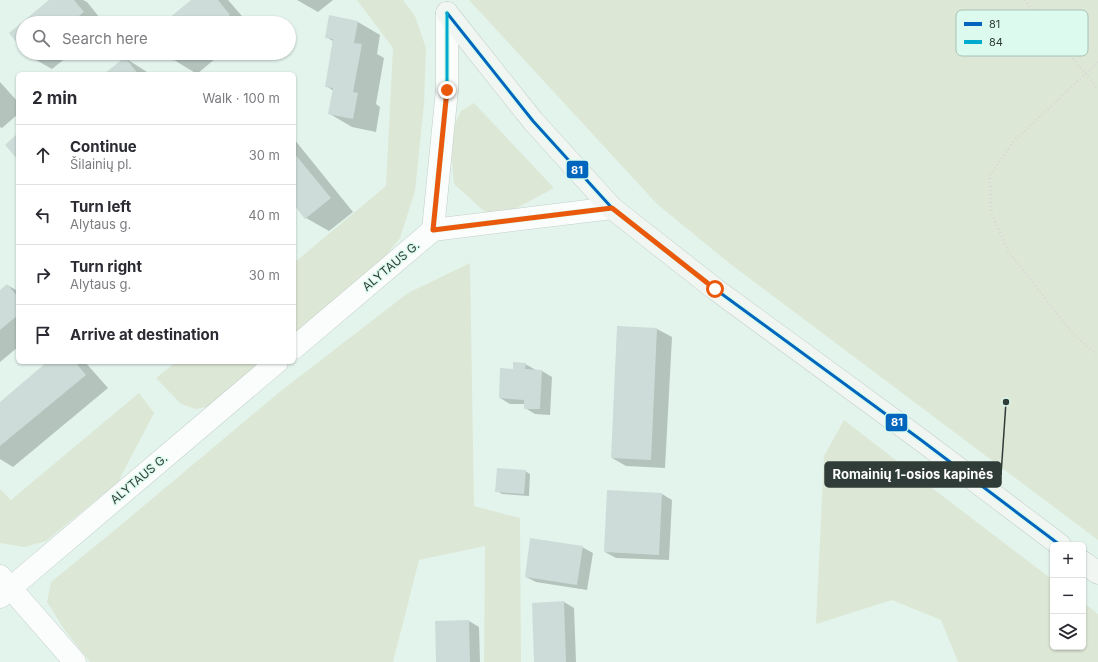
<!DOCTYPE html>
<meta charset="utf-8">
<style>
:root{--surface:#fff;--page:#f7f7f7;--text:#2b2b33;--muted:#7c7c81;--line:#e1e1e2}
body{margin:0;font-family:Inter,sans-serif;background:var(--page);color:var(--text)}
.controls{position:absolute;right:12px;bottom:12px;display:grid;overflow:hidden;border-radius:6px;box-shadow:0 1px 3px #0004}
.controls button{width:36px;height:36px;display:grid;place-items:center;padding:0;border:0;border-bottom:1px solid var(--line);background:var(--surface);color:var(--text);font:20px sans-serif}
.stop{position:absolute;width:12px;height:12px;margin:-9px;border:3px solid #ea580c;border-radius:50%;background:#fff}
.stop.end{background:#ea580c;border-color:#fff;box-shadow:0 1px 4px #0008}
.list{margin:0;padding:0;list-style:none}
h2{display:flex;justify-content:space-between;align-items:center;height:52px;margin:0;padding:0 16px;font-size:17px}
h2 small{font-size:13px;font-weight:400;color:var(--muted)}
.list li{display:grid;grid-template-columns:26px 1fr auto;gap:12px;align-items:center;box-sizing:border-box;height:60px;padding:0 16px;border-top:1px solid var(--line)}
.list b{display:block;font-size:15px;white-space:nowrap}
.list p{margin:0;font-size:13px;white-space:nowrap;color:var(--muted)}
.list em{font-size:13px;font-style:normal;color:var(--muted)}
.icon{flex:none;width:22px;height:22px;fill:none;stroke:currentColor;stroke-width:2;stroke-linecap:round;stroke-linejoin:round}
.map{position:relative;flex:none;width:1098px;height:662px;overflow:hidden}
.search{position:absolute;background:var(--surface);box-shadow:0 1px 3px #0004;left:16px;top:16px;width:280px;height:44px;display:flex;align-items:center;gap:10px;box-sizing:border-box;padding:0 14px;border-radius:22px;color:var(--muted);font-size:15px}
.panel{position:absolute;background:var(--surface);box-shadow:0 1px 3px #0004;left:16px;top:72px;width:280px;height:292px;border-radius:6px}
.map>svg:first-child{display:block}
.green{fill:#dde7d6}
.shadow{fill:#0003}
.building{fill:#cddcd9}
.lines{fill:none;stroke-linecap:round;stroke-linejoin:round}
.street-casing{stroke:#c2cfca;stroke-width:23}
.secondary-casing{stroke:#c2cfca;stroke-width:23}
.path{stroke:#d4d9d7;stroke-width:2.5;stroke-dasharray:1 3;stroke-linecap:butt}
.street{stroke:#fbfdfc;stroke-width:22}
.secondary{stroke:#f1f6f2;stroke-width:22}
.bus-1-casing{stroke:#dcfbee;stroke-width:6}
.bus-2-casing{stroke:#dcfbee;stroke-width:6}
.bus-1{stroke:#0065bd;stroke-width:3}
.bus-2{stroke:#00a9ce;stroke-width:3}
.route{stroke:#ea580c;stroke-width:5}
.labels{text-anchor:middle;stroke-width:3;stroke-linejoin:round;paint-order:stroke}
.street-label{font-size:12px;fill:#303c37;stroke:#dcfbee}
.key{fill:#dcfbee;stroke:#a8c2b7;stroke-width:1}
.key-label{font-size:11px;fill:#303c37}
.leader{fill:none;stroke:#303c37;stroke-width:1.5}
.callout-dot{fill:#303c37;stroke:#dcfbee;stroke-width:1.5}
.callout{fill:#303c37;stroke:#303c37;stroke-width:1.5}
.callout-label{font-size:13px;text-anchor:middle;font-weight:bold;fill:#fff}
.line-badge{stroke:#dcfbee;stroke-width:1.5}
.badge-label{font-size:11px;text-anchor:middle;font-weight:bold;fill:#fff}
</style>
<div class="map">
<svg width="1098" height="662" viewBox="0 0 1098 662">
<rect width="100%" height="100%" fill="#e3f4ed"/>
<g class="green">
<polygon points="357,0 403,0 415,16 426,48 424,104 415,191 400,238 380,263 294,335 294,263 386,186 393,48"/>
<polygon points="469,0 1098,0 1098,540 729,263 657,204"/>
<polygon points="474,103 554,188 498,218 484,211 454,184 452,163 453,129 461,111"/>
<polygon points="470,263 474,506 520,518 521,662 484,662 485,546 419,560 393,662 90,662 64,629 47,602 51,582 110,534 282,390 408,293"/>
<polygon points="176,362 262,362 208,407 195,409 181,404 156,378"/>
<polygon points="139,393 154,413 118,482 46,541 24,547 0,543 0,489 11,500"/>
<polygon points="844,420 928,485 1053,580 1053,647 1083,647 1083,602 1098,614 1098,662 958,662 941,620 892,600 816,624 824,456"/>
</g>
<g class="shadow">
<polygon points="51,0 83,0 87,2 104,23 23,23 23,48 10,33"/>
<polygon points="193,0 228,0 248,23 164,23"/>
<polygon points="297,0 333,0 318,12"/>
<polygon points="358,22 380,35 377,54 384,58 376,104 380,107 376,132 352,127 330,114 334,91 326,86 333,41 326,37"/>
<polygon points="27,53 72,53 52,69 29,56"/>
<polygon points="168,53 222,53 197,74 174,60"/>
<polygon points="125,58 147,72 149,74 105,74"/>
<polygon points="0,82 18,102 18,114 2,128 0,127"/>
<polygon points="294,139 353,212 329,231 306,218 294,203"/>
<polygon points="7,285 18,291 18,347 0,362 0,291"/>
<polygon points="657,329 672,337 665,468 626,466 612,458"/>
<polygon points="49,362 85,362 108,388 13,467 0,459 0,403"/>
<polygon points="525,364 536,370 542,371 552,377 550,415 535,414 525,408 525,404 510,404 500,398 514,370"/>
<polygon points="525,471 530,474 529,496 502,494 497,491"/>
<polygon points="608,491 662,494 672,500 669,560 616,558 605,552"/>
<polygon points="582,547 593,553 587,590 536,582 526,577"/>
<polygon points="564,602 574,608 576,662 535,662"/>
<polygon points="469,621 479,627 480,662 437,662"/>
</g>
<g class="building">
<polygon points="49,0 74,0 84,12 70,23 23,23 23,50 9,33"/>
<polygon points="191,0 218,0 230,15 220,23 163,23"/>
<polygon points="329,15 358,21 354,43 362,44 353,92 358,93 353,119 328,114 333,88 325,87 333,39 325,38"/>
<polygon points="25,53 34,53 29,57"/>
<polygon points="167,53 184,53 173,61"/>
<polygon points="125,57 138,74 104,74"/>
<polygon points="18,133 18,160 5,145"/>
<polygon points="294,153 331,198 305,219 294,205"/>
<polygon points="7,284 18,297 18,315 0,330 0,290"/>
<polygon points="617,326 657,328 651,460 611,458"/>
<polygon points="47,362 75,362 86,375 0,446 0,402"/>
<polygon points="513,362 526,363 525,369 542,370 540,409 524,409 524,400 499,398 500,368 513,369"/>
<polygon points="497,468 526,470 524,494 495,492"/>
<polygon points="607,490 662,493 659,555 604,552"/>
<polygon points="530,538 583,546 577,585 525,577"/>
<polygon points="564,601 566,662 534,662 532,603"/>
<polygon points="469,620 470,662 436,662 435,621"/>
</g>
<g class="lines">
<g class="street-casing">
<g id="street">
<polyline points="447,13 447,90 433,230 612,208"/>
<polyline points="294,348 433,230"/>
<polyline points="0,576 75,662"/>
<polyline points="0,597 277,362"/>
</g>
</g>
<g class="secondary-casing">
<g id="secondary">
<polyline points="447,13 533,121 612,208 715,289 921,440 1060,545"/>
<polyline points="1083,562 1098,573"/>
</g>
</g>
<g class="path">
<polyline points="1024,0 1098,89"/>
<polyline points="1098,62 1014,141 990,175 991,212 1008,251 1073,334 1098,356"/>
</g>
<use href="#street" class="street"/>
<use href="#secondary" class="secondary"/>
<g class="bus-1-casing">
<polyline id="bus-1" points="447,13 533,121 612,208 715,289 921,440 1060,545"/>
</g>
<g class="bus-2-casing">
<polyline id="bus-2" points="447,13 447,90 433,230 612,208"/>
</g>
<use href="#bus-1" class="bus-1"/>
<use href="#bus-2" class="bus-2"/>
</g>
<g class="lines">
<polyline class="route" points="447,90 433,230 612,208 715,289"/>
</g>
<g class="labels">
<g class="street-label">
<text transform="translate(391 266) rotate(-40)" y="4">ALYTAUS G.</text>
<text transform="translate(139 479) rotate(-40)" y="4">ALYTAUS G.</text>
</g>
</g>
<rect x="956" y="10" width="132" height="46" rx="6" class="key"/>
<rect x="964" y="22" width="18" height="4" fill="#0065bd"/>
<rect x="964" y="40" width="18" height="4" fill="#00a9ce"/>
<g class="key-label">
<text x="989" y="28">81</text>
<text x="989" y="46">84</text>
</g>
<path class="leader" d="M1006 402L1001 475"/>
<circle class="callout-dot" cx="1006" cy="402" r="4"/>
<rect class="callout" x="825" y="462" width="176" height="25" rx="4"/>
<g class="callout-label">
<text x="913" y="479">Romainių 1-osios kapinės</text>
</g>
<g class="line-badge">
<rect x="566" y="160" width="23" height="19" rx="4" fill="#0065bd"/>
<rect x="885" y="413" width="23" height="19" rx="4" fill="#0065bd"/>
</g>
<g class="badge-label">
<text x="577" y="174">81</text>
<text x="897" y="426">81</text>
</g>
</svg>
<div class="controls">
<button>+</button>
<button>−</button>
<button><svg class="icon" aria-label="layers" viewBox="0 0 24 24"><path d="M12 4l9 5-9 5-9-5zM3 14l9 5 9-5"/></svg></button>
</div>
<div class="stop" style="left:715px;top:289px"></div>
<div class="stop end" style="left:447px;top:90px"></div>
<div class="search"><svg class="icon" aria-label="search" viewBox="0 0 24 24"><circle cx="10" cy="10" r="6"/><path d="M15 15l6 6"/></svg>Search here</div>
<section class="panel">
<h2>2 min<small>Walk · 100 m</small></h2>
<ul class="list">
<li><svg class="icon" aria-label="ahead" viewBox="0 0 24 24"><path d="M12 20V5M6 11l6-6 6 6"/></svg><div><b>Continue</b><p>Šilainių pl.</p></div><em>30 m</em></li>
<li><svg class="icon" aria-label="left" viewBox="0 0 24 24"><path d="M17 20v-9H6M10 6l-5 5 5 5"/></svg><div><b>Turn left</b><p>Alytaus g.</p></div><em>40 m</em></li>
<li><svg class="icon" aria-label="right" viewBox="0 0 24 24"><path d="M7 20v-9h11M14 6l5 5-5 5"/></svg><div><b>Turn right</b><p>Alytaus g.</p></div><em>30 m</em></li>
<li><svg class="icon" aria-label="arrive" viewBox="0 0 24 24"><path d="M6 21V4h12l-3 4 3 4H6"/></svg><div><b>Arrive at destination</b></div></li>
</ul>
</section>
</div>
